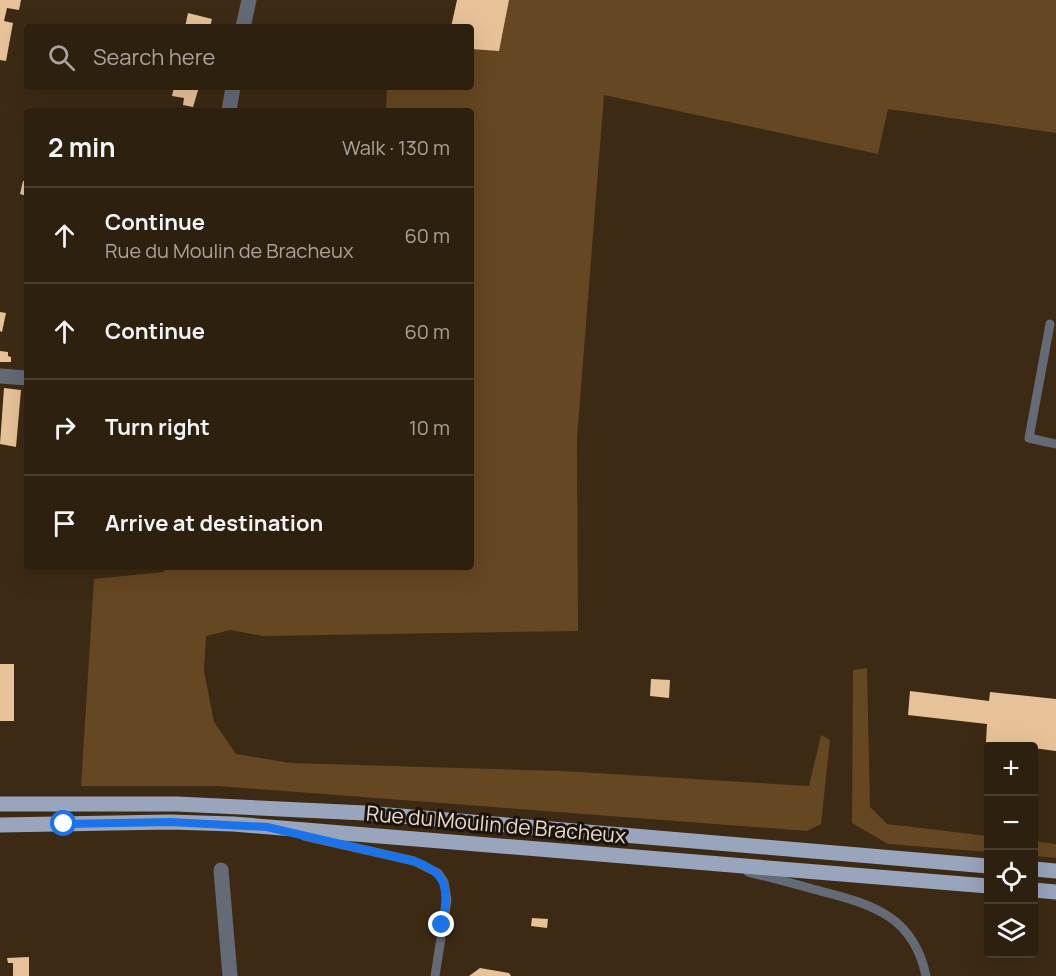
<!DOCTYPE html>
<meta charset="utf-8">
<style>
:root{--surface:#2d200f;--page:#392d1d;--text:#f1f3f6;--muted:#a7a39e;--line:#483e2f}
body{margin:0;font-family:Manrope,sans-serif;background:var(--page);color:var(--text)}
.controls{position:absolute;right:18px;bottom:18px;display:grid;overflow:hidden;border-radius:6px;box-shadow:0 6px 24px #0002}
.controls button{width:54px;height:54px;display:grid;place-items:center;padding:0;border:0;border-bottom:2px solid var(--line);background:var(--surface);color:var(--text);font:30px sans-serif}
.stop{position:absolute;width:18px;height:18px;margin:-14px;border:4px solid #1a73e8;border-radius:50%;background:#fff}
.stop.end{background:#1a73e8;border-color:#fff;box-shadow:0 2px 6px #0008}
.list{margin:0;padding:0;list-style:none}
h2{display:flex;justify-content:space-between;align-items:center;height:78px;margin:0;padding:0 24px;font-size:26px}
h2 small{font-size:20px;font-weight:400;color:var(--muted)}
.list li{display:grid;grid-template-columns:39px 1fr auto;gap:18px;align-items:center;box-sizing:border-box;height:96px;padding:0 24px;border-top:2px solid var(--line)}
.list b{display:block;font-size:22px;white-space:nowrap}
.list p{margin:0;font-size:20px;white-space:nowrap;color:var(--muted)}
.list em{font-size:20px;font-style:normal;color:var(--muted)}
.icon{flex:none;width:33px;height:33px;fill:none;stroke:currentColor;stroke-width:2;stroke-linecap:round;stroke-linejoin:round}
.map{position:relative;flex:none;width:1056px;height:976px;overflow:hidden}
.search{position:absolute;background:var(--surface);box-shadow:0 6px 24px #0002;left:24px;top:24px;width:450px;height:66px;display:flex;align-items:center;gap:15px;box-sizing:border-box;padding:0 21px;border-radius:6px;color:var(--muted);font-size:22px}
.panel{position:absolute;background:var(--surface);box-shadow:0 6px 24px #0002;left:24px;top:108px;width:450px;height:462px;border-radius:6px}
.map>svg:first-child{display:block}
.green{fill:#654721}
.building{fill:#e7c298}
.lines{fill:none;stroke-linecap:round;stroke-linejoin:round}
.service{stroke:#646a76;stroke-width:9}
.minor{stroke:#646a76;stroke-width:15}
.primary{stroke:#99a5bd;stroke-width:15}
.route{stroke:#1a73e8;stroke-width:8}
.labels{text-anchor:middle;stroke-width:6;stroke-linejoin:round;paint-order:stroke}
.street-label{font-size:21px;fill:#e7dbce;stroke:#1c140b}
</style>
<div class="map">
<svg width="1056" height="976" viewBox="0 0 1056 976">
<rect width="100%" height="100%" fill="#3c2a14"/>
<g class="green">
<polygon points="459,0 1056,0 1056,133 888,109 878,154 604,95 577,438 578,631 263,636 231,630 206,636 204,671 214,722 236,754 291,763 563,771 809,786 821,735 830,740 821,824 807,831 218,786 81,786 94,579 164,572 165,567 471,567 471,111 386,111 387,87 471,87 471,27"/>
<polygon points="867,668 870,807 887,824 988,836 988,852 888,844 852,823 853,670"/>
<polygon points="1034,841 1056,844 1056,858 1034,856"/>
</g>
<g class="building">
<polygon points="0,0 21,0 19,10 7,8 4,21 13,23 6,61 0,60"/>
<polygon points="457,0 509,0 499,51 471,49 471,27 451,27"/>
<polygon points="188,13 212,19 210,27 185,27"/>
<polygon points="174,87 199,87 193,107 183,105 184,98 172,96"/>
<polygon points="23,181 27,181 27,196 20,194"/>
<polygon points="0,312 6,313 2,332 0,331"/>
<polygon points="0,351 8,352 8,356 11,357 11,362 0,362"/>
<polygon points="4,388 21,390 16,447 0,444"/>
<rect x="0" y="664" width="14" height="57"/>
<polygon points="651,679 670,680 669,698 650,696"/>
<polygon points="910,691 989,701 990,692 1056,699 1056,751 986,742 987,724 908,715"/>
<polygon points="532,918 548,919 547,928 531,926"/>
<polygon points="29,957 29,976 13,976 13,963 8,963 7,958"/>
<polygon points="480,968 509,973 511,976 469,976"/>
</g>
<g class="lines">
<g class="service">
<polyline points="1050,324 1029,438 1056,444"/>
<polyline points="304,836 414,861 438,873 444,882 447,900 435,976"/>
<path d="M748 872C773 878 798 885 824 892 875 905 914 918 926 976"/>
</g>
<g class="minor">
<polyline points="243,27 249,0"/>
<polyline points="229,111 233,87"/>
<polyline points="0,376 27,378"/>
<polyline points="221,870 230,976"/>
</g>
<g class="primary">
<polyline points="0,804 177,804 365,813 988,866"/>
<polyline points="0,825 170,822 233,824 988,886"/>
<polyline points="1034,869 1056,871"/>
<polyline points="1034,890 1056,892"/>
</g>
</g>
<g class="lines">
<path class="route" d="M64 824 170 822 267 827 414 861C450 873 448 892 442 925"/>
</g>
<g class="labels">
<g class="street-label">
<text transform="translate(496 825) rotate(5)" y="7">Rue du Moulin de Bracheux</text>
</g>
</g>
</svg>
<div class="controls">
<button>+</button>
<button>−</button>
<button><svg class="icon" aria-label="locate" viewBox="0 0 24 24"><circle cx="12" cy="12" r="6"/><path d="M12 2v4M12 18v4M2 12h4M18 12h4"/></svg></button>
<button><svg class="icon" aria-label="layers" viewBox="0 0 24 24"><path d="M12 4l9 5-9 5-9-5zM3 14l9 5 9-5"/></svg></button>
</div>
<div class="stop" style="left:64px;top:824px"></div>
<div class="stop end" style="left:442px;top:925px"></div>
<div class="search"><svg class="icon" aria-label="search" viewBox="0 0 24 24"><circle cx="10" cy="10" r="6"/><path d="M15 15l6 6"/></svg>Search here</div>
<section class="panel">
<h2>2 min<small>Walk · 130 m</small></h2>
<ul class="list">
<li><svg class="icon" aria-label="ahead" viewBox="0 0 24 24"><path d="M12 20V5M6 11l6-6 6 6"/></svg><div><b>Continue</b><p>Rue du Moulin de Bracheux</p></div><em>60 m</em></li>
<li><svg class="icon" aria-label="ahead" viewBox="0 0 24 24"><path d="M12 20V5M6 11l6-6 6 6"/></svg><div><b>Continue</b></div><em>60 m</em></li>
<li><svg class="icon" aria-label="right" viewBox="0 0 24 24"><path d="M7 20v-9h11M14 6l5 5-5 5"/></svg><div><b>Turn right</b></div><em>10 m</em></li>
<li><svg class="icon" aria-label="arrive" viewBox="0 0 24 24"><path d="M6 21V4h12l-3 4 3 4H6"/></svg><div><b>Arrive at destination</b></div></li>
</ul>
</section>
</div>
